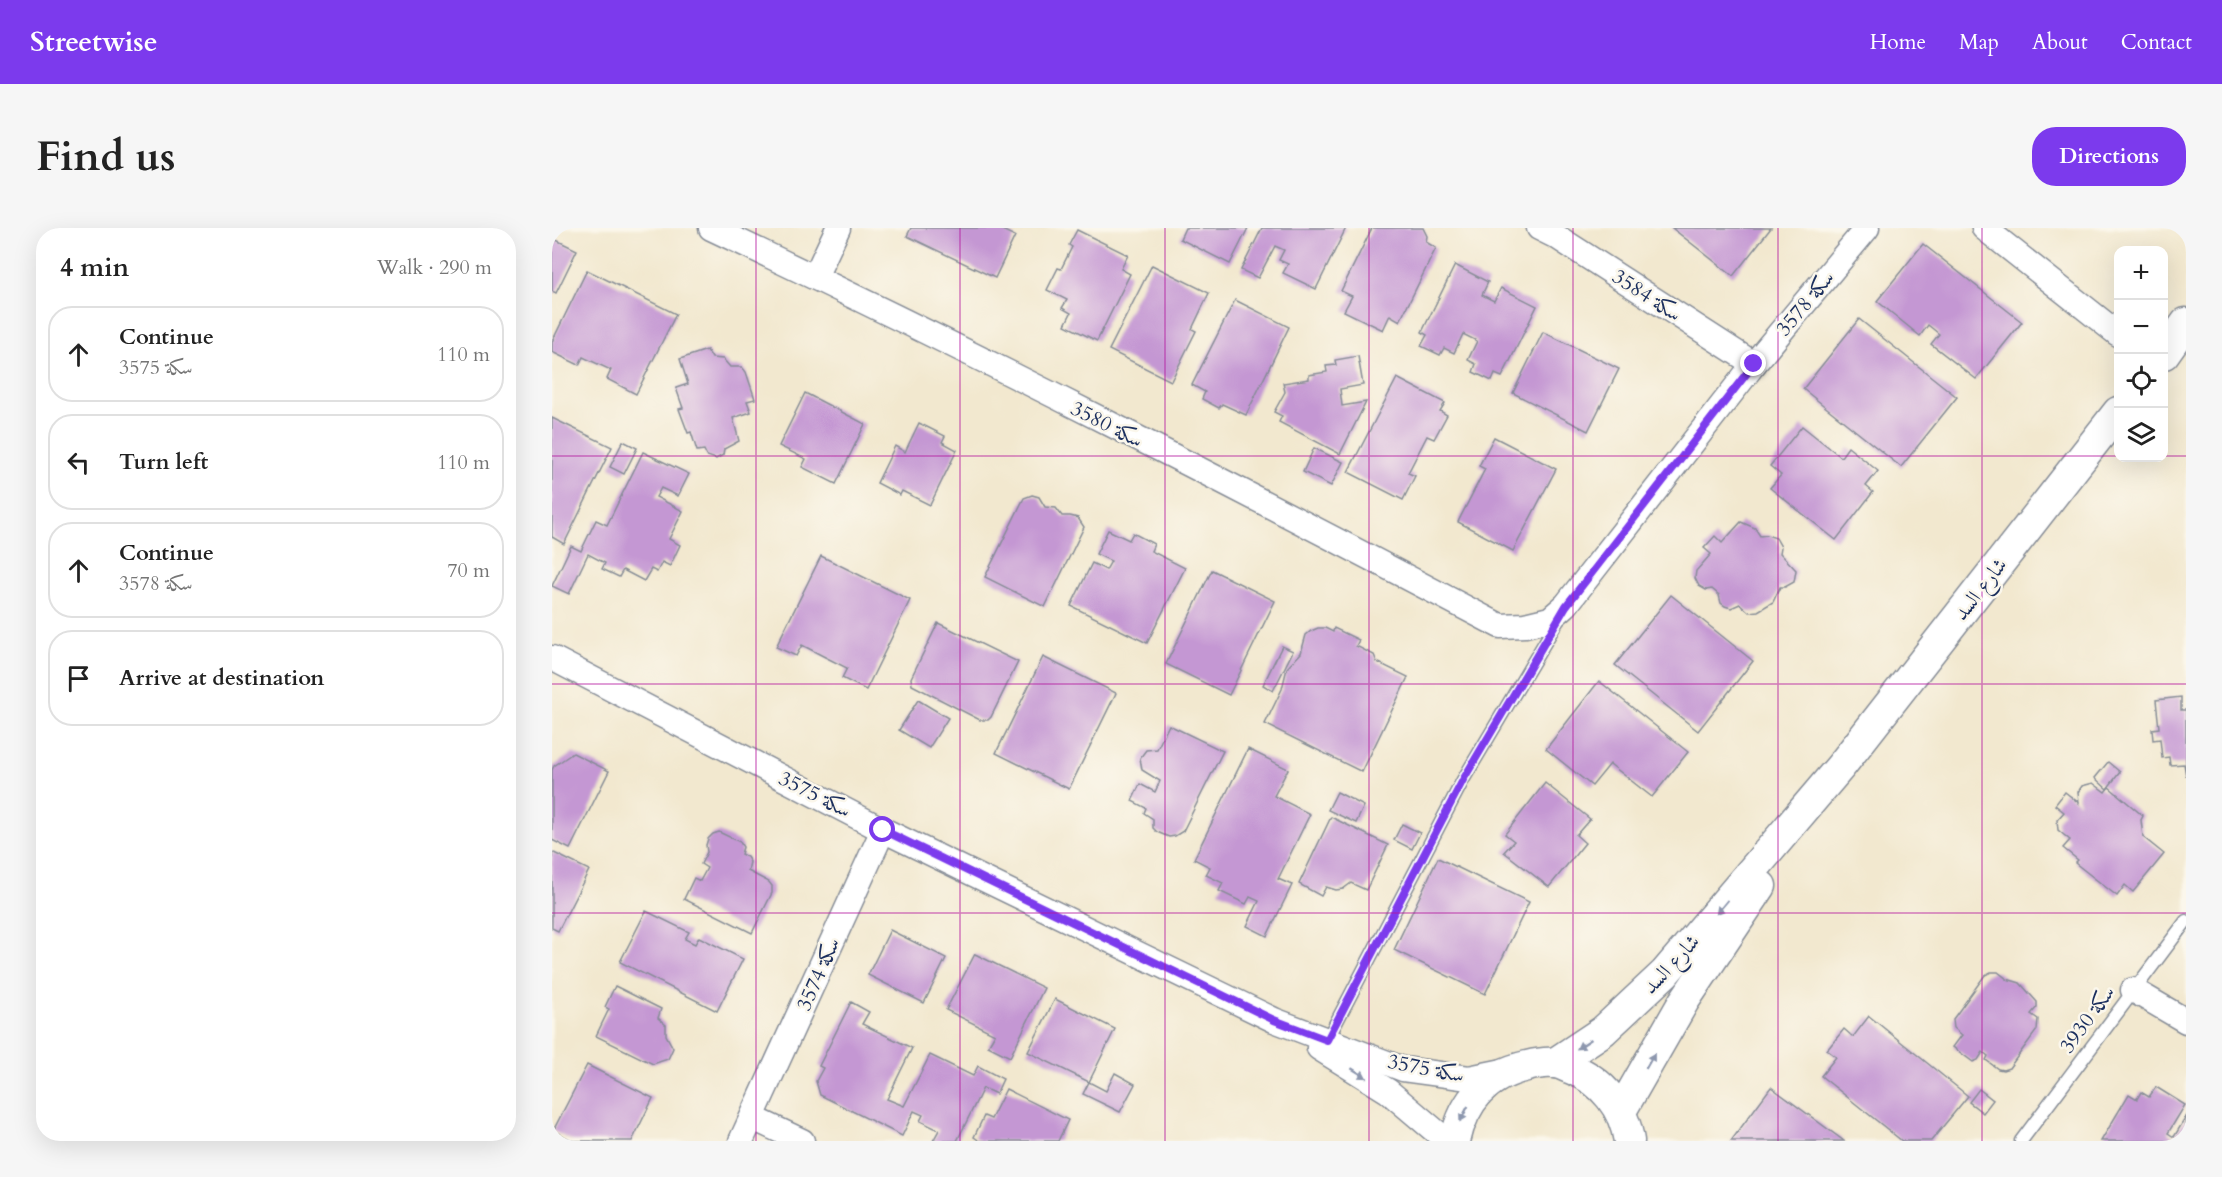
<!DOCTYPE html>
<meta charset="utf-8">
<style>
:root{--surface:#fff;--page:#f6f6f6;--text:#222;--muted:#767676;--line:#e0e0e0;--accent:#7c3aed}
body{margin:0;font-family:Cardo,Amiri,serif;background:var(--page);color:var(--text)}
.controls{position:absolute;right:18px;top:18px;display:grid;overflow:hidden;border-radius:12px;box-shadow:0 6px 24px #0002}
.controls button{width:54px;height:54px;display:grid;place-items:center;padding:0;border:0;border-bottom:2px solid var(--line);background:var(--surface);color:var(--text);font:30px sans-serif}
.stop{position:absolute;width:18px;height:18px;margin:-14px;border:4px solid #7c3aed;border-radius:50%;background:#fff}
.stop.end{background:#7c3aed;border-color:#fff;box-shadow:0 2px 6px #0008}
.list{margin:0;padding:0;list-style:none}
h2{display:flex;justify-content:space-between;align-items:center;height:78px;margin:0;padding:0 24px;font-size:26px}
h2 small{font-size:20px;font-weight:400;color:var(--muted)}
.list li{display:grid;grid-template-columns:39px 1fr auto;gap:18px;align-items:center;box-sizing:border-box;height:96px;margin:0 12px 12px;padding:0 12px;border:2px solid var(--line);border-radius:24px}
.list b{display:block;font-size:22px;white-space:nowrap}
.list p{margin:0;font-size:20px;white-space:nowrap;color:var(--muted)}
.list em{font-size:20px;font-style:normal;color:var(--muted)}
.icon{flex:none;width:33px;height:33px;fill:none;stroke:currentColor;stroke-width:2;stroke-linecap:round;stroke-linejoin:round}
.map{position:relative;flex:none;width:1634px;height:913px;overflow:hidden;border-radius:24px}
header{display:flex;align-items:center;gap:36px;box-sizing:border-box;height:84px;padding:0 30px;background:var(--accent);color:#fff}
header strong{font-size:28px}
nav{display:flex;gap:33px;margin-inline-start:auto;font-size:21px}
.intro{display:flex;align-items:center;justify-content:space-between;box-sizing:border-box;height:144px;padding:0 36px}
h1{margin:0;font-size:42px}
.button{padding:15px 27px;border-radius:24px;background:var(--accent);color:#fff;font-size:21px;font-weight:700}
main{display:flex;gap:36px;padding:0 36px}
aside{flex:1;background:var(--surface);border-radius:24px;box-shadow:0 6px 24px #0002}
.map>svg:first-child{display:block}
.building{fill:#c497d3}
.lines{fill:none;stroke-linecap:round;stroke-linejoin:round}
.service-casing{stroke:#868c96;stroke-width:15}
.minor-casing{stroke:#868c96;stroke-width:27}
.tertiary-casing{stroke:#868c96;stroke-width:33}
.service{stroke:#fff;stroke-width:12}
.minor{stroke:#fff;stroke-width:24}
.tertiary{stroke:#fff;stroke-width:30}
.oneway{fill:#8d97ae}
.route{stroke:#7c3aed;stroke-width:8}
.grid{fill:none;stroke:#b5179e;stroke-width:1.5;stroke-opacity:0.55}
.labels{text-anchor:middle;stroke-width:5;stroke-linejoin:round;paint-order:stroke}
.street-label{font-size:21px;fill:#1b2f5e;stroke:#fbf7ec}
</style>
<header>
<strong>Streetwise</strong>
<nav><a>Home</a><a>Map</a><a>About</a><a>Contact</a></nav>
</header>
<div class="intro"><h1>Find us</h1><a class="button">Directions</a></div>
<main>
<aside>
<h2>4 min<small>Walk · 290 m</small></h2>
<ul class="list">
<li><svg class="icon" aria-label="ahead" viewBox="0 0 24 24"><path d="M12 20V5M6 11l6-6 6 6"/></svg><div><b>Continue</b><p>سكة 3575</p></div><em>110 m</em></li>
<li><svg class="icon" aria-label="left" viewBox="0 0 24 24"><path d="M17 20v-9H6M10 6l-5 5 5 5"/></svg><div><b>Turn left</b></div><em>110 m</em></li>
<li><svg class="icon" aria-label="ahead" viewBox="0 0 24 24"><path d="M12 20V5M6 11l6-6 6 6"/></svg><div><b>Continue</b><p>سكة 3578</p></div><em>70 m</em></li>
<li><svg class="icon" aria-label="arrive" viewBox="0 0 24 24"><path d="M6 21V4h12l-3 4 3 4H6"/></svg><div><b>Arrive at destination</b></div></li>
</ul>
</aside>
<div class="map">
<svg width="1634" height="913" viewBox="0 0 1634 913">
<rect width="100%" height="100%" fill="#fbf7ec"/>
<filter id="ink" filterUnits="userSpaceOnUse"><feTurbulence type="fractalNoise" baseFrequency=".0167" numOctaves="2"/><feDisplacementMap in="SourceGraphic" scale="12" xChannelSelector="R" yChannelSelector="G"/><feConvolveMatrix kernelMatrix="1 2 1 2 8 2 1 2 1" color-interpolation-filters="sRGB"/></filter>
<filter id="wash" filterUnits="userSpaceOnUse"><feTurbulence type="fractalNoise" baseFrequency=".008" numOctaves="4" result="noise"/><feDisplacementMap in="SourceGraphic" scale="24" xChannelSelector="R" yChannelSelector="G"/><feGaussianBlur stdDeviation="1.35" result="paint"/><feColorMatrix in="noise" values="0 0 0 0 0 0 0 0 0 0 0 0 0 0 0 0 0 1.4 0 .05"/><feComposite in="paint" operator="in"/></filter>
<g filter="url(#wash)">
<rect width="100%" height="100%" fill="#f2e8cf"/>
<g id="blocks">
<g class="building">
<polygon points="359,0 446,0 463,8 443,50 355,8"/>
<polygon points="633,0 696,0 678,36 628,11"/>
<polygon points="710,0 794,0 764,61 731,45 736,36 727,32 732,22 723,18 706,50 689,42"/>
<polygon points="820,0 871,0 875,8 874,14 884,20 848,93 838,87 831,102 792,83 800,68 789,63"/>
<polygon points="1120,0 1219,0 1181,48"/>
<polygon points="525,2 576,27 569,41 578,46 545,113 513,97 519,85 510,80 515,72 495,62 506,40 509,41 520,19 517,17"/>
<polygon points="0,10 25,22 4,65 0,63"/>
<polygon points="1371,16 1470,94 1424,151 1379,116 1387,106 1381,101 1376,97 1368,108 1325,73"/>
<polygon points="600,37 657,65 640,101 644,103 619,153 557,122"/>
<polygon points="903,37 936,54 930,67 942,73 949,60 985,78 950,149 943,146 940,153 921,144 924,136 916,132 925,113 911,106 902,125 892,120 888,127 869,118 875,107 870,104"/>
<polygon points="35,42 124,86 84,166 55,151 59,142 31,129 27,137 0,124 0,114"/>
<polygon points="683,72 737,99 694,187 670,176 667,180 650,171 653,164 640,157"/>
<polygon points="1307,91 1405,169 1349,239 1251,161"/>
<polygon points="991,104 1067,141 1036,203 961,165"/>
<polygon points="155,122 160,130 171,131 178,139 190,139 194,144 203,171 195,173 199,184 181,190 187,213 172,221 171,227 164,231 155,228 152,222 145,223 139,204 136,205 127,181 131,180 124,160 136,156 128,131"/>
<polygon points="806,128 811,157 788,161 790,178 814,174 788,226 727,194 730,188 722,184 733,164 731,155 757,151 757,147 775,144 774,138 784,137 783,132"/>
<polygon points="845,150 893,175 888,183 895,187 882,211 875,208 856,245 863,248 851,272 796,244"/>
<polygon points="253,165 313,196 284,256 250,239 254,231 227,218"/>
<polygon points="0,190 60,219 12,316 0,309"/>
<polygon points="367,195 393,208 390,214 405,222 378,277 350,263 348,267 325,255 343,218 353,224"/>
<polygon points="1250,198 1289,229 1296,219 1326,243 1314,258 1321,264 1284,312 1218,260 1229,247 1218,238"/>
<polygon points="942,209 1004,241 961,323 906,294 933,241 927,238"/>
<polygon points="71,213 85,220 72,246 58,239"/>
<polygon points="762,220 791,234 779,258 751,244"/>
<polygon points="91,224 137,246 126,268 109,260 104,269 131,283 117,311 128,317 118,338 110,334 105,344 99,341 92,353 71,342 67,349 50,341 53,335 36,326 17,366 0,358 19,318 29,323 44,292 55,297"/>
<polygon points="480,267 487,269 493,279 504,280 510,288 518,288 526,290 532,299 493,379 433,349 472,270"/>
<polygon points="1189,294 1203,300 1208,308 1215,307 1224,310 1229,319 1228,325 1244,342 1242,354 1233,359 1228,359 1221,374 1206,383 1197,384 1188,376 1179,380 1173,378 1169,375 1167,367 1160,361 1154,362 1147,358 1143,350 1144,343 1159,326 1152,320 1163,308 1170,315"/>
<polygon points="556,302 577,312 581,305 602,316 599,323 633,340 595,415 519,378 540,335 554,342 559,333 544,326"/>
<polygon points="269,328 358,372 314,462 290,450 295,440 273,429 250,417 244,428 224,419"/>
<polygon points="660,342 723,373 677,467 614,436"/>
<polygon points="1119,367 1201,433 1146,503 1063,437"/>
<polygon points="386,395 466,434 439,489 436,492 428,492 360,457 359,450"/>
<polygon points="766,400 773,400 781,404 782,400 807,412 804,418 822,427 825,434 856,449 810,544 713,496 730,461 735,440 749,425 754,407 759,403"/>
<polygon points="730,418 741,423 721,463 711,457"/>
<polygon points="491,429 564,465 517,561 444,525"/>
<polygon points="1047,453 1136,524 1100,569 1058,536 1040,558 994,521"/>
<polygon points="1629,469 1629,482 1634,482 1634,548 1632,536 1618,537 1617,529 1610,530 1608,511 1601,512 1600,501 1607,500 1604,472"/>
<polygon points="366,472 396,490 377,520 347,502"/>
<polygon points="617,497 671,523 631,603 623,608 617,609 605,604 601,600 601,591 592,585 594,580 580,573 588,556 603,564 608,553 590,542 588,530 594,522 605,521"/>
<polygon points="696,521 736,541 722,568 758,586 726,651 740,657 715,708 695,698 707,673 698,669 694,676 667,663 671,655 654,647 658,639 642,631"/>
<polygon points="21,525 57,543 18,621 0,612 0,542 2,538"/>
<polygon points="1556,534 1568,544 1555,561 1543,550"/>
<polygon points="993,555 1038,591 1024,607 1033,615 997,659 952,624 962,613 953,606"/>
<polygon points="1541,555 1553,564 1557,559 1591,588 1589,592 1591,609 1612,626 1581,664 1573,657 1565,668 1523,635 1526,632 1511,620 1518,612 1506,602 1505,592 1512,584 1503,577 1513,564 1527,575 1526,564 1530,558"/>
<polygon points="785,564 812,578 804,595 776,582"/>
<polygon points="779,589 836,617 814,662 799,655 791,661 784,662 774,659 769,668 747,656"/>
<polygon points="850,596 868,605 860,621 842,612"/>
<polygon points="167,604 188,614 191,619 189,626 195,629 198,634 196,643 217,654 220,658 220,665 200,705 132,671 142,650 148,653 155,640 149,636 155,624 154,617 156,611 161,606"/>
<polygon points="0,624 37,642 6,703 0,700"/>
<polygon points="886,630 977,674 933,766 842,722"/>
<polygon points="94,683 137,704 133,711 143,716 147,709 191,731 165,783 68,734"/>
<polygon points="338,702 394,730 372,775 316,747"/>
<polygon points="423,726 492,760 458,829 436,818 443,806 394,782"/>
<polygon points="1439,744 1446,744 1455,751 1468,755 1485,774 1485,779 1479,786 1486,791 1485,802 1457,840 1451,842 1446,841 1434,832 1436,828 1431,824 1426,832 1421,834 1401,819 1410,807 1402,800 1401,791 1433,747"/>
<polygon points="63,758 109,781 106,790 114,797 114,807 121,820 116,831 101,836 44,808 57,781 53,779"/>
<polygon points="503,771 563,801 537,854 476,824"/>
<polygon points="299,774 317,784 310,796 360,820 335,871 352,878 378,827 421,848 426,838 451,851 444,866 431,860 405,913 381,913 387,902 368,893 371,887 362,883 350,908 268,867 264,853 271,840 267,838"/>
<polygon points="1317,788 1416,868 1379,913 1350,913 1269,848 1284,829 1275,822 1292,801 1301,809"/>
<polygon points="35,837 101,870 80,913 21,913 1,903"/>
<polygon points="563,845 583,856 568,884 531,866 537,854 554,863"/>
<polygon points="1219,859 1292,913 1179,913"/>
<polygon points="1604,859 1633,877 1616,905 1622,909 1634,889 1634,913 1549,913 1577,866 1585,871 1589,864 1597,869"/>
<polygon points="454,861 516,892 506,913 428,913 422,909 432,888 439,891"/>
<polygon points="1427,861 1441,872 1431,885 1417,874"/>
</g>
</g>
</g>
<g filter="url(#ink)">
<use href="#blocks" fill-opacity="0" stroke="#868c96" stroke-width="1.5"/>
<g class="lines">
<g class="service-casing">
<g id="service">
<polyline points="775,812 911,552 1008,389"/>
<polyline points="1469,913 1634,693"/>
</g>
</g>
<g class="minor-casing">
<g id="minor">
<path d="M159 0C426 126 688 261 948 398L973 397 998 391 1014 377 1202 136 1315 0"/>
<polyline points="987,0 1005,9 1202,136"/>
<polyline points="1432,0 1566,106"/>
<polyline points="263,49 286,0"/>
<polyline points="0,430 331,602 722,792 851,841 917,850 951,843"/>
<polyline points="1581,762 1634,793"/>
<polyline points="767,820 836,863 895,913"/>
<polyline points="201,890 250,913"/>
<polyline points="189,913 331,602"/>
</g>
</g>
<g class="tertiary-casing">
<g id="tertiary">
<polyline points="1612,126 1634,95"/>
<polyline points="1003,835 1051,803 1113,745 1289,538 1566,184"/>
<polyline points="1069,883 1132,773 1209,658"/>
<path d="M903 913C912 873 934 847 975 838 983 836 994 834 1002 835 1008 835 1014 839 1020 841 1051 853 1072 880 1077 913"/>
</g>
</g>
<use href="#service" class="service"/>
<use href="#minor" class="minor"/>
<use href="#tertiary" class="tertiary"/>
</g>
<defs><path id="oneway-solid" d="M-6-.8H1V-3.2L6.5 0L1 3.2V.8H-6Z" transform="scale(1.5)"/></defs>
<g class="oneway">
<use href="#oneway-solid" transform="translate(1170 679) rotate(130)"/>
<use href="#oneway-solid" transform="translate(1032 816) rotate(146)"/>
<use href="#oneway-solid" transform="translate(1098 833) rotate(-60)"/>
<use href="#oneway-solid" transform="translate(807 845) rotate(32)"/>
<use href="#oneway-solid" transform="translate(912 886) rotate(118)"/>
</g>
</g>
<g class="lines" filter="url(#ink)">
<polyline class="route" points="331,602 722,792 775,812 911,552 1014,378 1202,136"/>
</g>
<path class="grid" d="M204 0V913M408 0V913M613 0V913M817 0V913M1021 0V913M1226 0V913M1430 0V913M0 228H1566M1612 228H1634M0 456H1634M0 685H1634"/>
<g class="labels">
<g class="street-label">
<text transform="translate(1095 67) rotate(33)" y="7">سكة 3584</text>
<text transform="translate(1253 75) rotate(-50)" y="7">سكة 3578</text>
<text transform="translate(555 196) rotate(27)" y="7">سكة 3580</text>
<text transform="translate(1428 361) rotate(-52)" y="7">شارع السد</text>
<text transform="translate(263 566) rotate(27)" y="7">سكة 3575</text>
<text transform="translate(1119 736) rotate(-47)" y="7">شارع السد</text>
<text transform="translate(266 746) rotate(-66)" y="7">سكة 3574</text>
<text transform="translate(1535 791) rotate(-54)" y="7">سكة 3930</text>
<text transform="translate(874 840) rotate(11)" y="7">سكة 3575</text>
</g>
</g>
</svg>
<div class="controls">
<button>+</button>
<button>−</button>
<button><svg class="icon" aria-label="locate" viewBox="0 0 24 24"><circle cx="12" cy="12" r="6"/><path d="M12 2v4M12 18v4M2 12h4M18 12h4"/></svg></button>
<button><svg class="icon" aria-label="layers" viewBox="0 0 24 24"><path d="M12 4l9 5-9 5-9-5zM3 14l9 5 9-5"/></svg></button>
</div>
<div class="stop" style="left:331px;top:602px"></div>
<div class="stop end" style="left:1202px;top:136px"></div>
</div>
</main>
